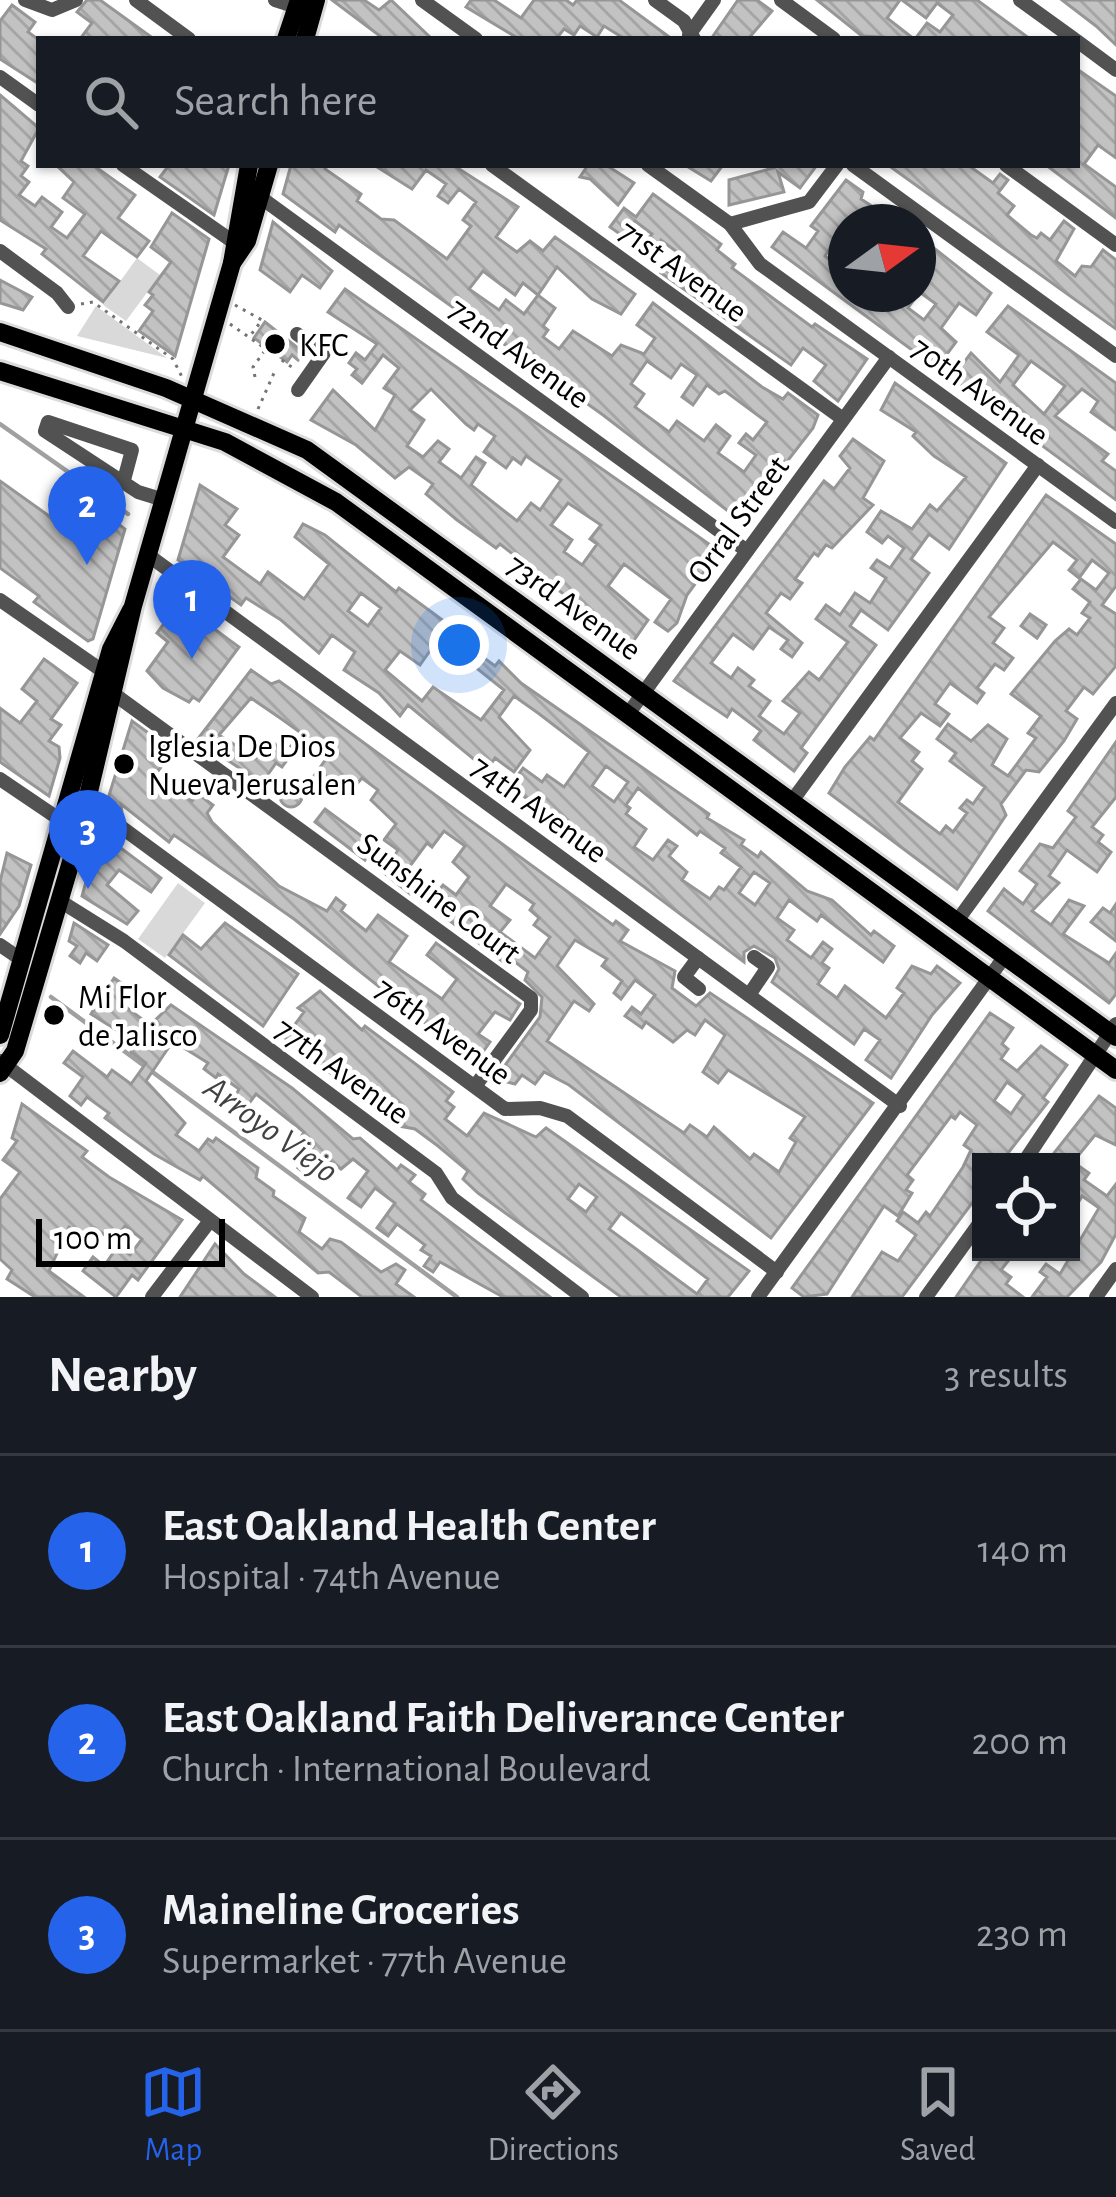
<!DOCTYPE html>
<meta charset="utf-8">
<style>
:root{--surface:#171b24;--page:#20242c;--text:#f1f3f6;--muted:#9ea1a6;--line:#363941;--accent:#2563eb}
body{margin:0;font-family:"Alegreya Sans",sans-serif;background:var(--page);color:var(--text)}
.controls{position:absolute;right:36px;bottom:36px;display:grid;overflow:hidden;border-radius:0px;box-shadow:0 3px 9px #0004}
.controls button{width:108px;height:108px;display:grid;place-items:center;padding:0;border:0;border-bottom:3px solid var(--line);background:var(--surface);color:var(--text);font:60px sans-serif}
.compass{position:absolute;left:828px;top:204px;width:108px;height:108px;border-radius:50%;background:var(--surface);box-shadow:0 3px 9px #0004;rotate:75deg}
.scale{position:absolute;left:36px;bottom:30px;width:189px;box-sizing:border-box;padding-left:12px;border:6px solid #000;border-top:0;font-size:33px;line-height:42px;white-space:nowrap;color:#000;-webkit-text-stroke:9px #fff;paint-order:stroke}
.you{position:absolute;left:459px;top:645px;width:42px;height:42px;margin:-30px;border:9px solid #fff;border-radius:50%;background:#1a73e8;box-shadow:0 0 0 18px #1a73e833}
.badge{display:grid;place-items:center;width:78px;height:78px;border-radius:50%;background:var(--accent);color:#fff;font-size:39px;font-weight:700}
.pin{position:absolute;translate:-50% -99px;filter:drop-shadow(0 3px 6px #0008)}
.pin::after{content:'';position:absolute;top:63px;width:42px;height:36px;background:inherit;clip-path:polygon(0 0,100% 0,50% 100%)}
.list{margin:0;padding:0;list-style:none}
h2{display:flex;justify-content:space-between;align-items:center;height:156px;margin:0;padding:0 48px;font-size:51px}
h2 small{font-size:39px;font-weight:400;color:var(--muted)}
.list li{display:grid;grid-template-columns:78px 1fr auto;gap:36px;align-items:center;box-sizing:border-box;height:192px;padding:0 48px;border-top:3px solid var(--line)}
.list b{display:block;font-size:45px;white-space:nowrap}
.list p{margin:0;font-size:39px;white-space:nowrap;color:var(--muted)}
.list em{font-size:39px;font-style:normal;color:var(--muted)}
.icon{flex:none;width:66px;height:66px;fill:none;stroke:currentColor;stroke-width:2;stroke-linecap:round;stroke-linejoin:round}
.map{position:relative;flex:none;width:1116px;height:1297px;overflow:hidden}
.search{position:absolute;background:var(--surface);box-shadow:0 3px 9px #0004;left:36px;right:36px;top:36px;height:132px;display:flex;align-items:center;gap:30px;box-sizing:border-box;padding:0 42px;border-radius:0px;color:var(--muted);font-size:45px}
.sheet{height:732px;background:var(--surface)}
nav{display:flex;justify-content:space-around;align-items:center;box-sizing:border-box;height:168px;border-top:3px solid var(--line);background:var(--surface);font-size:33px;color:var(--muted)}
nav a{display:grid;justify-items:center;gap:6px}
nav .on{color:var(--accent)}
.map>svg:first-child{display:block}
.green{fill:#d9d9d9}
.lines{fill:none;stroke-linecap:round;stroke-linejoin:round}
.stream{stroke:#a0a0a0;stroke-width:4.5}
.building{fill:url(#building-back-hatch);stroke:#969696;stroke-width:3;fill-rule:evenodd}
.major-casing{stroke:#dbdbdb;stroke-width:24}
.path{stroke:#747474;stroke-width:3;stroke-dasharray:3 6;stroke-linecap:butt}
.minor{stroke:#525252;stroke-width:14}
.major{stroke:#000;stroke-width:18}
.poi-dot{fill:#000;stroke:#fff;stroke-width:4.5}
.labels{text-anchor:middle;stroke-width:9;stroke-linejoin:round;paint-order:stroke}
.street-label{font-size:33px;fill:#000;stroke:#fff}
.poi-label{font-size:33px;fill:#000;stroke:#fff;text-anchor:start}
.water-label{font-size:36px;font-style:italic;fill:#414141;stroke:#fff}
</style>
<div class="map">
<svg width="1116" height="1297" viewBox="0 0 1116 1297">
<defs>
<pattern id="building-back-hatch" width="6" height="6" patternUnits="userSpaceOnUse" patternTransform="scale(3)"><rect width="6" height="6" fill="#c2c2c2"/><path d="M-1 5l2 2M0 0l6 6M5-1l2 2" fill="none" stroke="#a5a5a5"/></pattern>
</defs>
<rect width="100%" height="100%" fill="#fff"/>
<g class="green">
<polygon points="137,258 160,275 126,321 103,305"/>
<polygon points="96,306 167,358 77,336"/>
<polygon points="178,883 205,903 165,958 138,939"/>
</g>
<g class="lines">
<g class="stream">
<polyline points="0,424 128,514"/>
<polyline points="51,997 457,1297"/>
</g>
</g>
<g class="building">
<polygon points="87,0 100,0 154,39 80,39 92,23 77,12"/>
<polygon points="332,0 364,0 379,10 391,0 432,39 384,39"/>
<polygon points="471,0 494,0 521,18 534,0 566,0 573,5 577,0 619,0 672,39 625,39 604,26 597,37 580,26 574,35 564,29 556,39 519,39 466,7"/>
<polygon points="738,0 757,0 772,11 748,39 711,39"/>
<polygon points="817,0 900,0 887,18 914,39 862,36"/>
<polygon points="902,0 977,0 1030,39 915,39 927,23 940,32 953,15 937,3 926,18"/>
<polygon points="1062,0 1116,0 1116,45 1096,26"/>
<polygon points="12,5 35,22 28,32 39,40 39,84 0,59 0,21"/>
<polygon points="1077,69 1116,96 1116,158 1098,145 1084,164 1116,187 1116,218 1046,165 1077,165"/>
<polygon points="0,95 39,128 21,161 28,166 21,176 29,182 19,195 35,206 42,197 62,212 51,227 67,238 85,214 63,198 74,182 56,165 93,165 135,195 118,218 149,241 137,257 101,231 83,256 119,281 103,302 42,254 46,249 0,220"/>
<polygon points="169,165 229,165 214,215 160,177"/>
<path d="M291 165H328L325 169 361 194 357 201 381 219 394 220 447 259 471 226 463 220 476 202 459 189 448 203 438 196 446 184 426 170 412 189 374 165H453L518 207 496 237 517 252 530 241 543 251 555 237 635 294 621 314 592 299 557 267 538 295 523 283 515 295 483 271 469 289 499 310 506 300 524 314 538 295 555 308 543 326 548 330 543 337 559 349 573 331 612 356 621 345 644 354 655 338 637 325 653 303 762 387 783 399 788 393 818 415 813 428 741 521 603 415 359 240 339 225 335 232 283 194ZM647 361 671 378 681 364 697 375 682 397 693 405 707 385 719 394 725 391 767 422 753 440 746 434 739 443 756 455 744 472 718 453 730 436 716 425 704 441 677 421 669 432 635 407 644 394 631 384Z"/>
<polygon points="588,165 606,165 634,183 618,205 590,179 580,177"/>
<polygon points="685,165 723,165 711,181"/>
<polygon points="769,165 817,165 800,188 778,172 784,192 729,205 729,180 773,168"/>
<polygon points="888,165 968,165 993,183 1000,174 1008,180 998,193 1014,206 1007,215 1031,235 1037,238 1041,233 1050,240 1064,221 1074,229 1056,261 1075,276 1082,266 1091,267 1103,250 1116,260 1116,329"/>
<path d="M846 180 863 192 861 199 896 222H846L825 256 846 274V294L896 299 918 294 908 308 924 320 936 304 918 291V242L925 241 991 293 976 315 959 303 941 328 956 342 944 358 959 369 971 353 1000 382 1019 355 987 332 1008 306 1116 383V430L1091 412 1098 401 1082 389 1055 416 1108 454 1102 461 1116 471V500L772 247 783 232 806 248 818 231 811 226ZM1031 361 1065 386 1044 414 1013 385Z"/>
<polygon points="653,194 721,244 717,250 735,264 732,268 812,327 815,324 867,359 838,401 814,381 826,365 803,348 791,365 661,273 677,252 661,240 656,247 647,240 652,234 635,221 624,237 610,227 624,208 636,217"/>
<polygon points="172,213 209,239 175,356 139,331 153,311 145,305 153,295 149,292 171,262 151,247"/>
<polygon points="273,222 332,271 320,288 302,275 290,292 260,270"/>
<polygon points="0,280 32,297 23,310 0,303"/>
<path d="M345 289 719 551 687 595 677 623 668 631 655 622 671 599 624 564 608 586 648 620 632 643 613 633 500 544 496 548 457 520 426 494 433 484 409 467 395 478 356 445 311 420 333 390 375 430 395 395 384 388 399 368 383 355 362 383 352 375 357 369 349 363 356 353 365 360 377 344 328 312ZM431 389 466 424 474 430 478 424 495 436 484 452 506 468 513 458 521 464 526 456 561 480 540 510 531 503 517 521 471 485 485 463 476 457 461 478 439 462 449 449 438 441 423 457 407 446 424 420 410 410ZM568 503 601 525 590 539 597 544 582 565 564 552 572 540 551 525Z"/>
<polygon points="265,322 303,352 298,360 292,355 287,362 254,338"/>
<polygon points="895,383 1006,463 949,549 929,534 911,559 929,573 888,630 861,610 850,626 876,645 801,748 807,753 794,771 754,740 761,731 732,709 727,717 674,681 824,481 834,489 850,468 840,456 853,439 884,461 863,498 873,505 832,548 826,545 818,556 814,553 795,579 802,583 790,599 781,593 766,613 802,643 792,657 781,649 788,640 769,627 753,649 733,634 711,663 731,678 738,668 754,680 749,686 770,701 759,716 784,734 800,713 783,701 809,672 819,680 848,642 816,619 826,605 840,615 855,593 870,603 886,578 871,568 877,560 890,568 904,548 888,536 882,543 867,532 881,511 912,529 930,505 937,511 966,477 934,456 913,436 916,432 881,410"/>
<polygon points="0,481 80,538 100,510 125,529 93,639 88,641 34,602 39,596 0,568"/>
<path d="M200 485 237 509 225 525 239 535 223 557 260 584 268 572 304 599 329 564 295 537 303 524 325 535 396 592 399 588 479 647 476 652 495 666 499 661 521 683 709 814 707 818 744 840 741 845 758 857 761 852 807 891 832 900 871 935 874 931 894 946 883 962 821 915 817 921 789 900 777 918 794 930 787 940 811 958 823 942 832 949 822 963 829 968 818 984 837 998 845 986 886 1018 904 993 897 988 912 966 931 974 937 966 960 983 932 1015 891 1078 866 1060 880 1040 864 1029 854 1044 772 982 779 969 775 958 754 946 744 952V962L514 789 511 784 523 768 542 782 547 775 564 787 589 752 538 713 514 696 499 717 530 750 514 772 495 758 487 770 408 705 400 716 379 693 344 670 355 652 332 635 319 653 281 620 246 598 241 605 178 560ZM361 593 381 608 368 626 348 611ZM439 638 504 690 481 720 433 687 422 701 385 670 400 651 420 665ZM606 766 628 782 614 802 592 786ZM638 788 697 835 700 831 725 848 721 853 741 867 724 890 719 887 710 899 682 880 687 872 669 856 677 846 668 840 653 860 634 847 646 829 626 814 630 808 626 805ZM754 872 770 883 755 905 739 893Z"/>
<path d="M1046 495 1116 544V586L1102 605 1116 614V666L1093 694 1084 687 1066 711 1077 719 1064 741 1039 772 1026 770 1001 804 1006 815 957 889 829 793 845 767 870 737 874 740ZM1053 542 1077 560 1069 570 1079 578 1092 560 1109 573 1096 590 1081 579 1073 589 1090 602 1082 613 1090 618 1077 635 1069 629 1055 641 1011 694 1041 716 1028 733 1036 738 1008 776 992 765 1007 739 988 725 971 741 948 724 937 739 956 753 950 761 985 787 973 804 967 800 960 808 967 813 953 832 946 826 940 834 898 802 922 769 912 761 919 752 900 738 921 713 940 726 949 714 935 704 950 683 977 703 984 693 977 688 995 664 1004 670 1013 658 993 643 1004 628 989 617Z"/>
<polygon points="179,603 239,647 199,701 193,697 189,702 163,688 147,671 168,642 157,633"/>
<polygon points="1030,614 1046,625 1037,638 1021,626"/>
<polygon points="44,659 77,683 51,719 61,725 49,741 59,747 60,758 49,796 0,762 0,708 20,723 37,701 22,689"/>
<path d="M251 670 271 684 279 681 293 691 613 925 616 921 628 930 620 941 675 971 672 988 696 1006 710 993 873 1103 771 1238 569 1085 544 1072 535 1084 522 1075 515 1084 495 1079 540 1017 542 997 525 980 528 972 510 958 506 964 428 904 443 885 456 895 469 877 453 862 465 846 444 831 432 847 427 843 407 870 421 880 410 894 384 873 398 850 384 840 396 824 371 800 378 790 362 778 349 793 332 781 328 786 314 776 326 759 307 745 302 753 291 746 301 733 283 720 251 698 219 735 256 758 270 740 290 756 282 767 276 763 262 783 197 740ZM506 884 534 904 530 910 539 918 534 925 550 937 535 958 500 932 510 920 490 906ZM575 940 607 959 602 966 622 981 614 993 621 999 635 980 655 995 641 1014 632 1007 625 1016 642 1028 646 1022 673 1042 687 1030 695 1035 705 1020 725 1035 703 1072 718 1083 728 1070 805 1117 790 1138 796 1142 779 1172 754 1154 750 1159 714 1127 707 1137 690 1125 684 1133 547 1041 574 1001 589 1011 594 1004 557 966Z"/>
<polygon points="132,721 173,751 155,775 192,801 198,794 213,805 207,813 212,822 279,886 327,911 336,898 345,905 341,911 366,931 378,915 407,936 389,962 442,999 457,979 427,955 436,943 520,1004 510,1020 495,1012 478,1034 490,1042 475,1063 294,919 174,835 169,842 121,804 122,813 107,802"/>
<polygon points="1116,742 1116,797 1092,827 1103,835 1098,842 1111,852 1097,872 1067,850 1049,876 1059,883 1032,911 1051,925 1069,900 1084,906 1063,934 1109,963 1116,953 1116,994 1109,1003 988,911 1004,889 1023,904 1037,884 1020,871 1040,844 1053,848 1076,817 1068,811"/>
<circle cx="291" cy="796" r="11"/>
<polygon points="325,809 375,846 365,860 315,822"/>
<polygon points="114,843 161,878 151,892 119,870 107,885 138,911 127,924 82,896 89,871"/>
<polygon points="7,853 31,865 19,906 0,934 0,882"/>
<polygon points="1116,904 1116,941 1091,922 1103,908 1110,913"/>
<polygon points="74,923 108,945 97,961 86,953 80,963 70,956 77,946 69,941"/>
<polygon points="225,923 298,974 263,1026 169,955 183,935 201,949"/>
<polygon points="114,978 133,991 123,1005 150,1025 171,1005 292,1088 353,1139 360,1138 397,1170 401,1165 415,1175 409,1182 425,1194 421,1200 550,1297 503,1297 440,1262 433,1272 424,1266 431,1256 421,1250 425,1245 397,1224 388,1236 377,1228 395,1203 375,1188 361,1207 348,1198 368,1171 353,1159 341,1169 324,1157 310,1177 298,1168 314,1146 301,1137 304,1132 256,1094 240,1116 230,1108 239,1089 218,1074 216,1078 204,1069 208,1063 173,1041 146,1081 185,1123 176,1135 199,1151 208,1139 213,1142 216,1138 258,1168 256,1178 274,1191 273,1196 305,1218 299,1232 322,1249 330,1239 341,1242 381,1272 396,1264 405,1270 396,1284 414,1297 362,1297 329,1272 318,1273 203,1176 200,1180 154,1154 105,1118 109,1113 87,1097 81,1105 70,1096 83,1077 64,1063 73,1051 107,1077 112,1070 131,1084 146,1063 131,1052 137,1043 91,1014"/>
<path d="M320 991 362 1030 365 1026 453 1092 446 1101 454 1107 445 1119 467 1136 484 1113 536 1137 546 1128 749 1271 728 1297H621L478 1193 463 1179 468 1171 438 1146 415 1129 399 1126 285 1038 304 1012 298 1008ZM579 1184 597 1197 586 1212 568 1199ZM621 1213 708 1279 697 1294 609 1229Z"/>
<path d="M990 1013 1013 1028 1002 1044 1008 1049 1001 1059 1017 1071 1041 1046 1067 1065 1043 1098 1048 1102 1001 1162H981V1191L902 1297H852L882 1252 898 1261 916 1235 897 1221 903 1212 918 1223 926 1212 930 1216 963 1167 971 1150 964 1145 977 1125 960 1112 955 1119 951 1116 907 1175 913 1180 906 1190 912 1193 898 1216 884 1206 827 1294 804 1297 792 1288ZM1007 1082 1024 1095 1011 1114 994 1101Z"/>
<polygon points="1099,1096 1116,1108 1116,1145 1095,1135 1073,1162 1089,1173 1084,1180 1107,1196 1116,1184 1116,1234 1101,1262 1067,1297 1032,1297 1047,1277 1040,1272 1046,1264 1060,1274 1099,1208 1082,1196 1078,1203 1071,1198 1071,1162 1047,1162"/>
<polygon points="22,1104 87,1151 82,1157 109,1177 182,1220 138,1280 132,1275 116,1297 83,1271 93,1257 104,1266 118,1246 130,1255 142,1239 125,1226 113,1241 95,1228 86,1240 69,1227 49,1271 84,1297 35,1297 7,1279 12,1270 0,1259 0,1199 20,1172 3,1160 17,1141 12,1138"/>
<polygon points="215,1244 244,1274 275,1297 180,1297"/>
<polygon points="987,1252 1012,1256 1001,1270 1011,1277 1006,1284 1023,1297 956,1297"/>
</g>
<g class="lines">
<g class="major-casing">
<g id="major">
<polyline points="286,39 299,0"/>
<polyline points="305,39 316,0"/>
<polyline points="232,263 247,241 269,165"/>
<polyline points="0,332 166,388 307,450 1116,1037"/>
<polyline points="0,371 225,442 336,502 1116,1070"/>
<polyline points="0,1035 111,649 131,610"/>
<polyline points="0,1073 15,1051 78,838 133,606 232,263 249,165"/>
</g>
</g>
<g class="path">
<polyline points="81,304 93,302 173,359 184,381"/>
<polyline points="235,305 262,320 250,336"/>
<polyline points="230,324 296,370"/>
<polyline points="255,377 253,367 266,349"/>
<polyline points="258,409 274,373"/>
</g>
<g class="minor">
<polyline points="25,0 52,10 76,0"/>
<polyline points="136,0 189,39"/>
<polyline points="275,0 297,7"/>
<polyline points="422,0 476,39"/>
<polyline points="655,0 684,21 694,39"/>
<polyline points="781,0 834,39"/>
<polyline points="1020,0 1074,39"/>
<polyline points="689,35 714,0"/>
<polyline points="1077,41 1116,70"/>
<polyline points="0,77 39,105"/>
<polyline points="123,165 232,241"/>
<polyline points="492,165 843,419"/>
<polyline points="648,165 730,224 760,264 1116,522"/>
<polyline points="853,165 1116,356"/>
<polyline points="1006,165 1116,245"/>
<polyline points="260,197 747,551"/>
<polyline points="730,224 809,202 837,165"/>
<polyline points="0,251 57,293 68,307"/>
<polyline points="297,334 324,353 298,390"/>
<polyline points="124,480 132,450 48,422 45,431 138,492 164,500"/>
<polyline points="148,555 900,1106"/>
<polyline points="0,600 104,672"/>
<polyline points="114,694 531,998 531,1010 476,1085"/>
<polyline points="628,714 889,357"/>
<polyline points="0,779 62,821"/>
<polyline points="792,801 1038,465"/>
<polyline points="87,802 505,1109 540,1108 567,1116 777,1272"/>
<polyline points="60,901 124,941 436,1173 452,1198 582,1297"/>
<polyline points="957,921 1116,703"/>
<polyline points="0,945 22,960"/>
<polyline points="698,958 684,977 699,989"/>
<polyline points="749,995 768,967 754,957"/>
<polyline points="0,1061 312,1297"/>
<polyline points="1024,1162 1116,1024"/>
<polyline points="152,1297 209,1222"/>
<polyline points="758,1297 1005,956"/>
<polyline points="926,1297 981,1221"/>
<polyline points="1096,1297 1116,1269"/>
</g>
<use href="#major" class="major"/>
</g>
<g class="poi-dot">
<circle cx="275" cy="344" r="12"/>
<circle cx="124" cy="764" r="12"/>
<circle cx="54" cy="1015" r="12"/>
</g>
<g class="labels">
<g class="street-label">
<text transform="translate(684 270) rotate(36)" y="12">71st Avenue</text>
<text transform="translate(520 352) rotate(36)" y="12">72nd Avenue</text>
<text transform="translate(981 390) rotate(36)" y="12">70th Avenue</text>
<text transform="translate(737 519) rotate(-54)" y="12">Orral Street</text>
<text transform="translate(575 606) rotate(36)" y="12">73rd Avenue</text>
<text transform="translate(540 808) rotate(36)" y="12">74th Avenue</text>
<text transform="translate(440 897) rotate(37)" y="12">Sunshine Court</text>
<text transform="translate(444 1030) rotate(36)" y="12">76th Avenue</text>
<text transform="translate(343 1070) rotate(36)" y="12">77th Avenue</text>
</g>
<g class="poi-label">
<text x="299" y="356">KFC</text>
<text x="148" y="757">Iglesia De Dios<tspan x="148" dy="38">Nueva Jerusalen</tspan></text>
<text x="78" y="1008">Mi Flor<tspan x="78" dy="38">de Jalisco</tspan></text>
</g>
<g class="water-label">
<text transform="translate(272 1128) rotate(36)" y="13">Arroyo Viejo</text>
</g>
</g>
</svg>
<div class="controls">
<button><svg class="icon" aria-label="locate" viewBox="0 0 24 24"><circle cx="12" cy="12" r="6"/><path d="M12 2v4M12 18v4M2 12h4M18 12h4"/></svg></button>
</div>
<svg class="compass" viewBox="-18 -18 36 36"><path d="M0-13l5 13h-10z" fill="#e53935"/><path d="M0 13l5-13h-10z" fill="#9ea1a6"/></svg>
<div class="scale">100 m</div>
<div class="you"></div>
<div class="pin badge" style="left:192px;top:659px">1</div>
<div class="pin badge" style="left:87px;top:565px">2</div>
<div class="pin badge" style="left:88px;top:889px">3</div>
<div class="search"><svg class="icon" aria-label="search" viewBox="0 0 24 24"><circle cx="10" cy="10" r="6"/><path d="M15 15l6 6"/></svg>Search here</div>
</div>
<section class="sheet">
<h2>Nearby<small>3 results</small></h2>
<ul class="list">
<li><span class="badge">1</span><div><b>East Oakland Health Center</b><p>Hospital · 74th Avenue</p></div><em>140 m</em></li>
<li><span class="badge">2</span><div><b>East Oakland Faith Deliverance Center</b><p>Church · International Boulevard</p></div><em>200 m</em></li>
<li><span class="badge">3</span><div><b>Maineline Groceries</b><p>Supermarket · 77th Avenue</p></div><em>230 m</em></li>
</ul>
</section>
<nav>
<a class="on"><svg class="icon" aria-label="map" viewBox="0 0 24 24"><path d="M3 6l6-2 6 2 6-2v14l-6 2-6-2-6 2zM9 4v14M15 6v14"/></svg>Map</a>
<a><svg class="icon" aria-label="directions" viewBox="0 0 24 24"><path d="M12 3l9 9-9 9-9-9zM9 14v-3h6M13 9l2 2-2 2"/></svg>Directions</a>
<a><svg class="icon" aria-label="saved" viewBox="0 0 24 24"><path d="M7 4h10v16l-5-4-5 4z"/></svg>Saved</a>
</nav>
